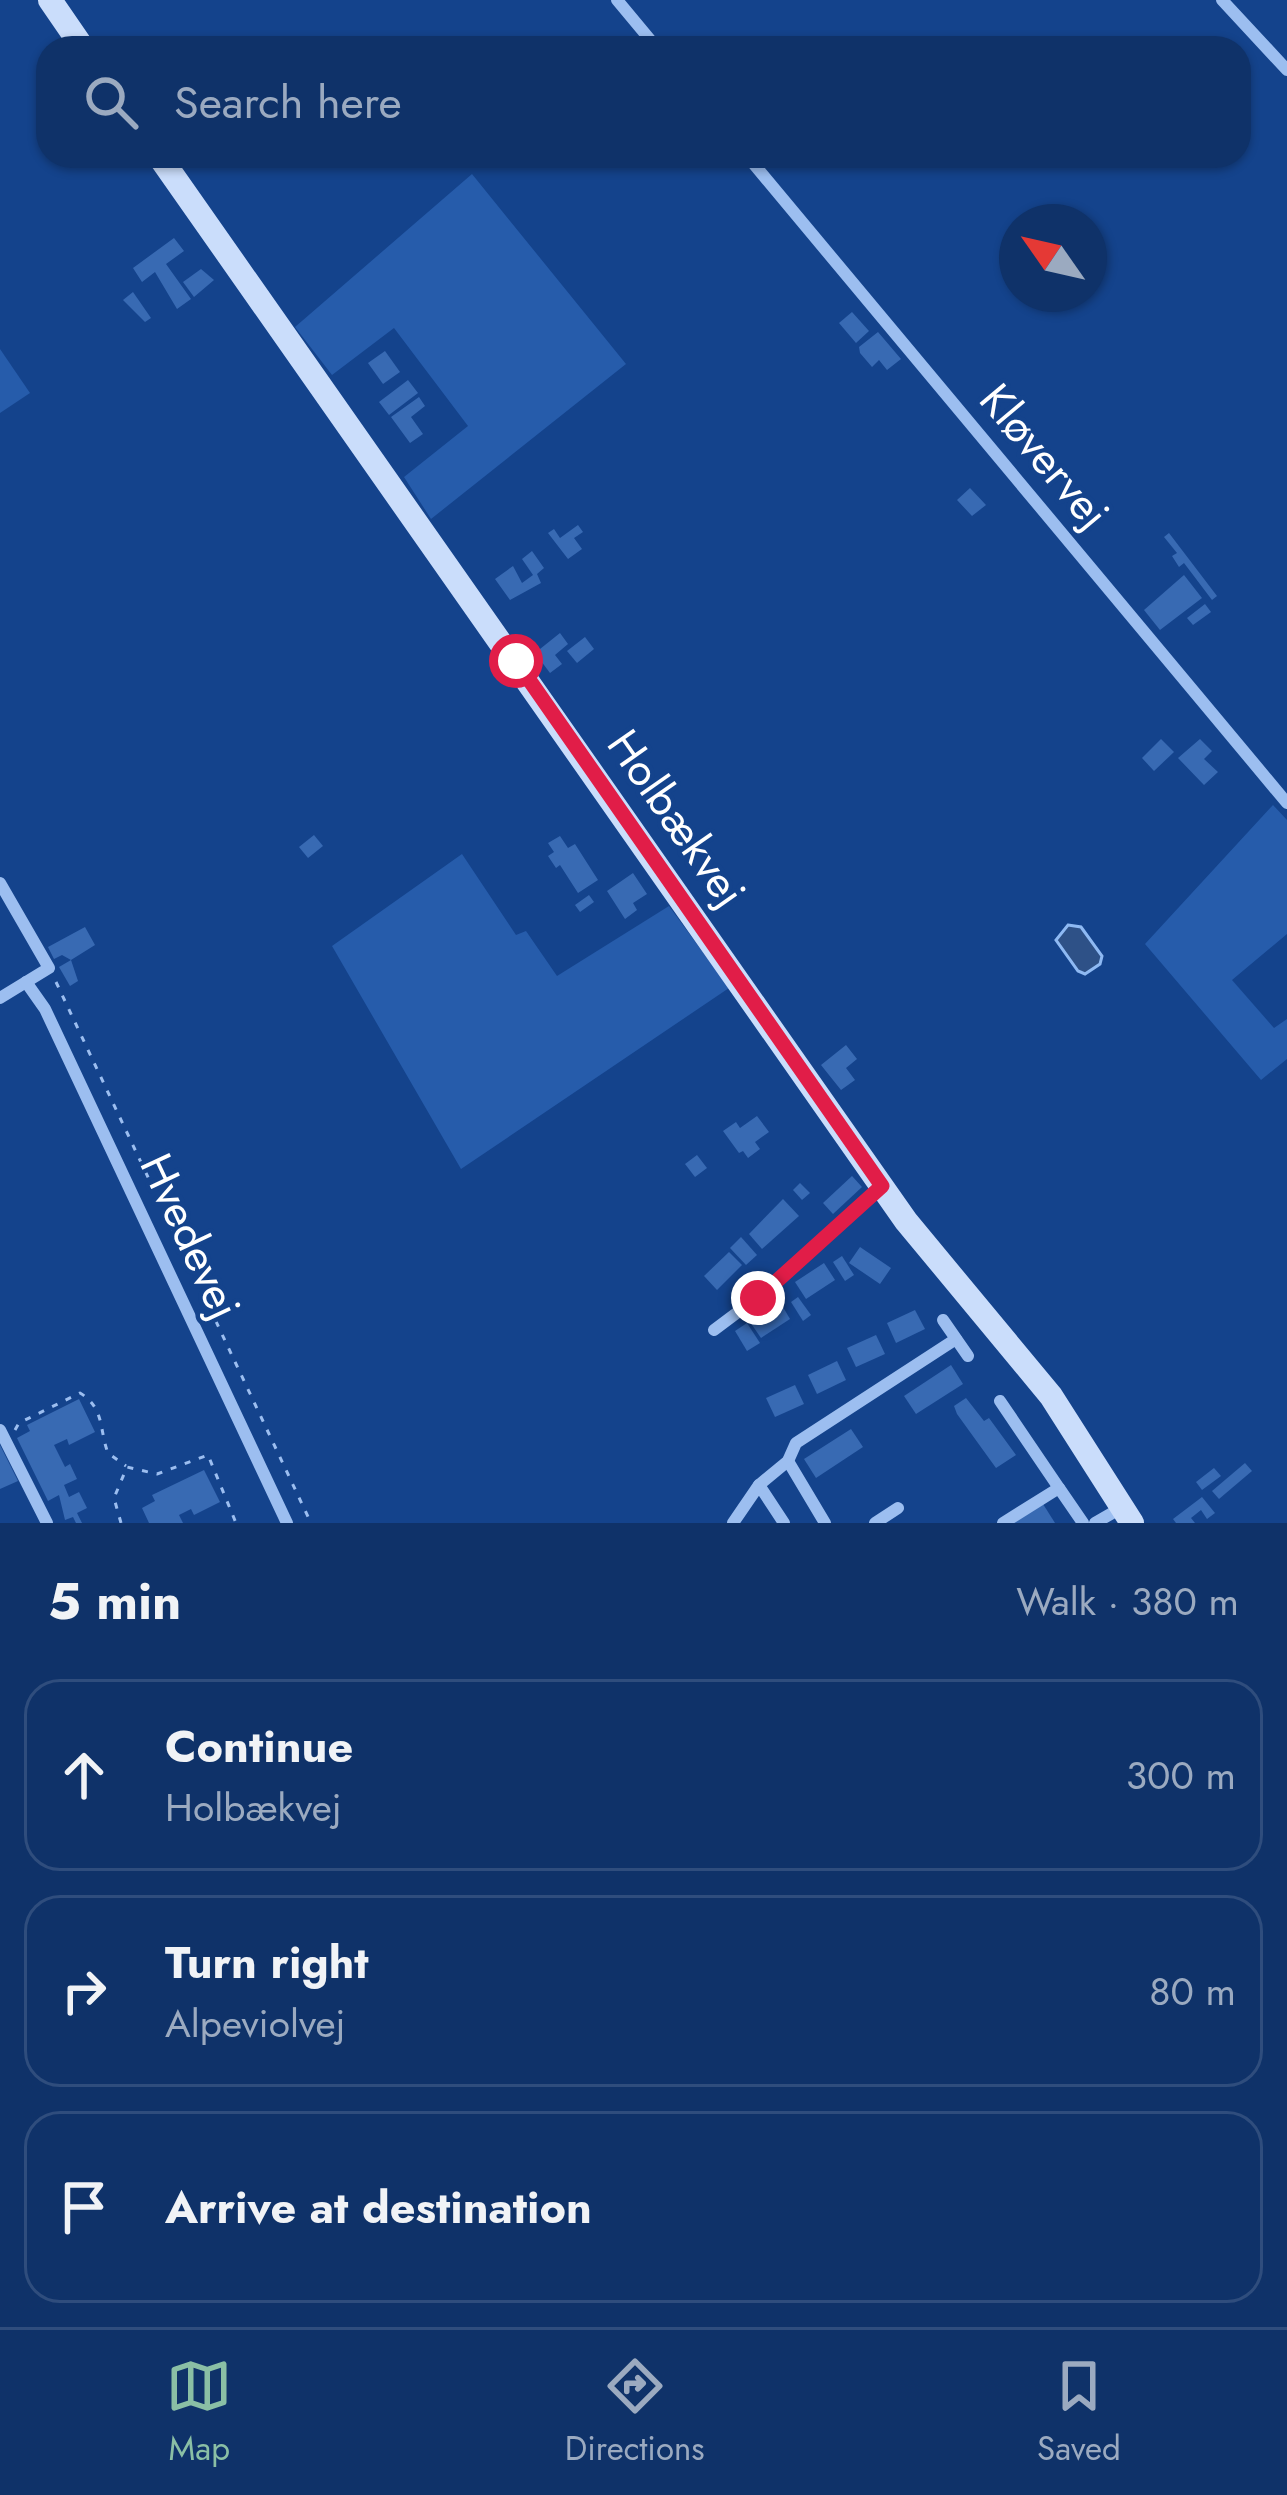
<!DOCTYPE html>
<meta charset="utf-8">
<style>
:root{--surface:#0f3269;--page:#183a6f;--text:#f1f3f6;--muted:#9baac0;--line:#2f4d7d;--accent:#8abfa5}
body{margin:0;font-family:Jost,sans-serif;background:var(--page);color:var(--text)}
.compass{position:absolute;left:999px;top:204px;width:108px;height:108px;border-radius:50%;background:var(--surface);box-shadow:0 3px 9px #0004;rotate:304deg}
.stop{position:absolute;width:36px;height:36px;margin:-27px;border:9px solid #e11d48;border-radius:50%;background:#fff}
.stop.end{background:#e11d48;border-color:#fff;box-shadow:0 3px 12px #0008}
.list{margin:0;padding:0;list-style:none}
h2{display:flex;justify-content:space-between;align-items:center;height:156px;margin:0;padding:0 48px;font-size:51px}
h2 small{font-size:39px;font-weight:400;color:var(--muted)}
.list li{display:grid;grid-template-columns:78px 1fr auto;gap:36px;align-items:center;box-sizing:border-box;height:192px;margin:0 24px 24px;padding:0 24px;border:3px solid var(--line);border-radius:36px}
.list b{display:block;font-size:45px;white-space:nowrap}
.list p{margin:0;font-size:39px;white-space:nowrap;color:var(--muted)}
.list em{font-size:39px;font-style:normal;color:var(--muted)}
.icon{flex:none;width:66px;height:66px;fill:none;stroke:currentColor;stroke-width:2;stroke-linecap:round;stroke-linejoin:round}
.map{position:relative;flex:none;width:1287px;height:1523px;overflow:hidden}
.search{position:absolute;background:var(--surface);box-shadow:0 3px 9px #0004;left:36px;right:36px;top:36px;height:132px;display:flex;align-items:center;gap:30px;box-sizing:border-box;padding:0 42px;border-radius:36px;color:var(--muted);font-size:45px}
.sheet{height:804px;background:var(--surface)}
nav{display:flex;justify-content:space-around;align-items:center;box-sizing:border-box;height:168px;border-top:3px solid var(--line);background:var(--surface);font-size:33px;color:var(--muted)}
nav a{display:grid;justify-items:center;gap:6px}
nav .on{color:var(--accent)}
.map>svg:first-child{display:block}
.green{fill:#265cab}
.water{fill:#2e5187;stroke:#8eb9f3;stroke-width:3}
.building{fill:#386ab3}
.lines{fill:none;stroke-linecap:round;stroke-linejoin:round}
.path{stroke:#9cbef0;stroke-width:3;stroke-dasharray:6 9;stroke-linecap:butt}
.street{stroke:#9cbef0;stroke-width:12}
.secondary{stroke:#caddfb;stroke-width:24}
.route{stroke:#e11d48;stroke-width:15}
.labels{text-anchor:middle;stroke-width:9;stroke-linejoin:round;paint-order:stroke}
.street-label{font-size:45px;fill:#fff;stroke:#14438c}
</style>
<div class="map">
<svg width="1287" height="1523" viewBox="0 0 1287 1523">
<rect width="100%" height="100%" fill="#14438c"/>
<g class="green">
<polygon points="472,174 626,364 431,519 404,477 468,426 394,328 332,375 295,327"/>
<polygon points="0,349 30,393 0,413"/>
<polygon points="1273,805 1287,820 1287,934 1232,980 1274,1028 1287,1019 1287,1059 1261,1080 1145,944"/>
<polygon points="462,854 516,935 526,931 557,976 669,906 729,988 461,1169 332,946"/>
</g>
<polygon class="water" points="1068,925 1081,927 1102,956 1100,964 1085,974 1078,971 1056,940"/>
<g class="building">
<polygon points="174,238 184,251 166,264 191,299 177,309 155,272 142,282 133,268"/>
<polygon points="201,269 214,280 194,297 183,282"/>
<polygon points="133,292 151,318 145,322 123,300"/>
<polygon points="852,312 869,331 856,343 839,323"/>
<polygon points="878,332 901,359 887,370 879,360 872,367 860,353 859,347"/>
<polygon points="385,351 400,372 383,384 368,363"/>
<polygon points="408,380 418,393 389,415 379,402"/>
<polygon points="419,397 425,406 411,417 423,434 410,443 391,417"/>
<polygon points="970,488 986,505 972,516 957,500"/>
<polygon points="578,525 583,532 574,538 582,549 568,559 548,533 554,529 560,538"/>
<polygon points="1169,533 1217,596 1212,600 1184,563 1179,567 1172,556 1177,553 1164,537"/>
<polygon points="532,551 544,568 537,574 541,583 510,600 495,579 513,566 522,583 533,575 522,559"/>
<polygon points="1184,575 1202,598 1160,630 1144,610"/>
<polygon points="1205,604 1211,612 1193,625 1187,618"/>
<polygon points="560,633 568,644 555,655 562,664 550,673 535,653"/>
<polygon points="585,637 594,649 577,663 567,651"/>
<polygon points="1161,739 1174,752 1154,771 1142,758"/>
<polygon points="1200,739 1212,751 1204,759 1218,772 1204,785 1178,758"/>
<polygon points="314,835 323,846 308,858 299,847"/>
<polygon points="560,836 568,848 575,844 598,880 578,893 560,865 556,868 548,856 554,852 548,843"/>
<polygon points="633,873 647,894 633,903 637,910 625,919 607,891"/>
<polygon points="589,895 594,902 580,912 575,905"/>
<polygon points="85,927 95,945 71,960 62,955 54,959 48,947"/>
<polygon points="71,960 78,981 70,986 59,967"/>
<polygon points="846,1045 857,1059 846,1068 855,1080 841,1090 821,1065"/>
<polygon points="757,1116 769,1132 755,1142 760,1149 748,1158 743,1151 739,1153 723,1131 736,1122 740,1128"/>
<polygon points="697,1155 707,1168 695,1177 685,1164"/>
<polygon points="852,1176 862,1187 833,1214 823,1203"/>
<polygon points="800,1183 810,1193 802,1200 793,1190"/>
<polygon points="783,1199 799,1216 762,1249 749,1234"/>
<polygon points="741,1237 757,1255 746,1265 730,1248"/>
<polygon points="860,1247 891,1268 880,1284 849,1263"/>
<polygon points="729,1252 742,1265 717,1290 704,1276"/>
<polygon points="842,1256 854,1275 845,1281 833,1262"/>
<polygon points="824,1263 835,1280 806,1299 795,1282"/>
<polygon points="798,1297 811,1315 803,1321 791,1302"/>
<polygon points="780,1302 790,1319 761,1338 750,1322"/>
<polygon points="915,1310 925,1329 896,1343 887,1323"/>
<polygon points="747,1323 760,1343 747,1351 735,1331"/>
<polygon points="876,1335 885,1354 856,1367 847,1348"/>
<polygon points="837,1361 846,1380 817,1394 808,1375"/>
<polygon points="951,1365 963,1384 916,1414 904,1396"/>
<polygon points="795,1385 804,1404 775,1417 766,1398"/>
<polygon points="966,1398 984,1421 989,1418 1016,1455 996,1468 957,1414 954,1406"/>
<polygon points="79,1399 95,1432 69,1445 67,1439 54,1445 65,1467 70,1464 77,1479 64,1485 69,1497 79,1492 87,1508 77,1513 82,1523 76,1523 73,1517 65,1520 59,1495 48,1501 17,1438 30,1431 27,1425"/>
<polygon points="851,1429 863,1447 816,1478 804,1459"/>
<polygon points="0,1445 18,1481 0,1489"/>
<polygon points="1245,1463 1252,1471 1219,1499 1212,1491"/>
<polygon points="1214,1468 1221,1476 1202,1490 1196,1482"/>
<polygon points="204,1470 220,1502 194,1515 191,1509 179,1515 183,1523 149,1523 142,1508 155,1501 152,1495"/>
<polygon points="1202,1497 1215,1513 1207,1519 1201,1510 1191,1518 1195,1523 1176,1523 1173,1519"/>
<polygon points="1043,1504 1055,1523 1013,1523"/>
</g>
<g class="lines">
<g class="path">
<polyline points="56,982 311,1523"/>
<path d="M15 1430 19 1423 80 1393C105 1408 99 1430 108 1453L126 1466"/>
<polyline points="121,1523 114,1498 127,1467 157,1474 208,1455 236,1523"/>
</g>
<g class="street">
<polyline points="617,0 657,48"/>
<polyline points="1222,0 1287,70"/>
<polyline points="747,156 1287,803"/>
<polyline points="0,883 49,968 0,998"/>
<polyline points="26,982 45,1009 287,1523"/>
<polyline points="943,1320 968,1356"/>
<polyline points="714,1330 758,1297 882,1186"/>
<polyline points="1000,1401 1059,1488"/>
<polyline points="0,1430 47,1523"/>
<polyline points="788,1461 825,1523"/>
<polyline points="759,1485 788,1461 796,1443 956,1339"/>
<polyline points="733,1523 759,1485 784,1523"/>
<polyline points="875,1523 898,1508"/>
<polyline points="1003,1523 1059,1488 1083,1523"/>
<polyline points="1095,1523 1121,1508"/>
</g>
<g class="secondary">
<polyline points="50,0 83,48"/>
<polyline points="159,156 906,1221 1051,1396 1132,1523"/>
</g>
</g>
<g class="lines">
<polyline class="route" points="516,661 882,1186 758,1298"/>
</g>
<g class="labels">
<g class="street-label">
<text transform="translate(1045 456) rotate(50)" y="16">Kløvervej</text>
<text transform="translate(677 818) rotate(55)" y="16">Holbækvej</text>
<text transform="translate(191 1236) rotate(65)" y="16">Hvedevej</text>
</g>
</g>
</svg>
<svg class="compass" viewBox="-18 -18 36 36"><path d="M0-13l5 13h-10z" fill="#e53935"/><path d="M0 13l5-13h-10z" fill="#9baac0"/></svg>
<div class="stop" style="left:516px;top:661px"></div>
<div class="stop end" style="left:758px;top:1298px"></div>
<div class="search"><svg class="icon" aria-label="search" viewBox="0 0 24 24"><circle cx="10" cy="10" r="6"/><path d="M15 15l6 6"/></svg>Search here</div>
</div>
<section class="sheet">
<h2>5 min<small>Walk · 380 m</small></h2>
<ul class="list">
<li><svg class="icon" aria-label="ahead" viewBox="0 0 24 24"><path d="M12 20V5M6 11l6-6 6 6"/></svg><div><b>Continue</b><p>Holbækvej</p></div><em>300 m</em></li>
<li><svg class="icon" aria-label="right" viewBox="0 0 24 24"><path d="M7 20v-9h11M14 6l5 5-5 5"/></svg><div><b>Turn right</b><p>Alpeviolvej</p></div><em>80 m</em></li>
<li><svg class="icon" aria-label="arrive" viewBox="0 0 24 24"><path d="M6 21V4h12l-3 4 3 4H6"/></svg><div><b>Arrive at destination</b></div></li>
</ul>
</section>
<nav>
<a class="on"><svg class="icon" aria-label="map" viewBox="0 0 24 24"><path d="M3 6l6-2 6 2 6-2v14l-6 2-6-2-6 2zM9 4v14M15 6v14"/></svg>Map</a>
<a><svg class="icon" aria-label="directions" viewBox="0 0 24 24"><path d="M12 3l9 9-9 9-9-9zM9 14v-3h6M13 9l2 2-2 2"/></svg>Directions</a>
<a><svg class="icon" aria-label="saved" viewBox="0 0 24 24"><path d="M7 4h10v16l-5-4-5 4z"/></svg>Saved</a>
</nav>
